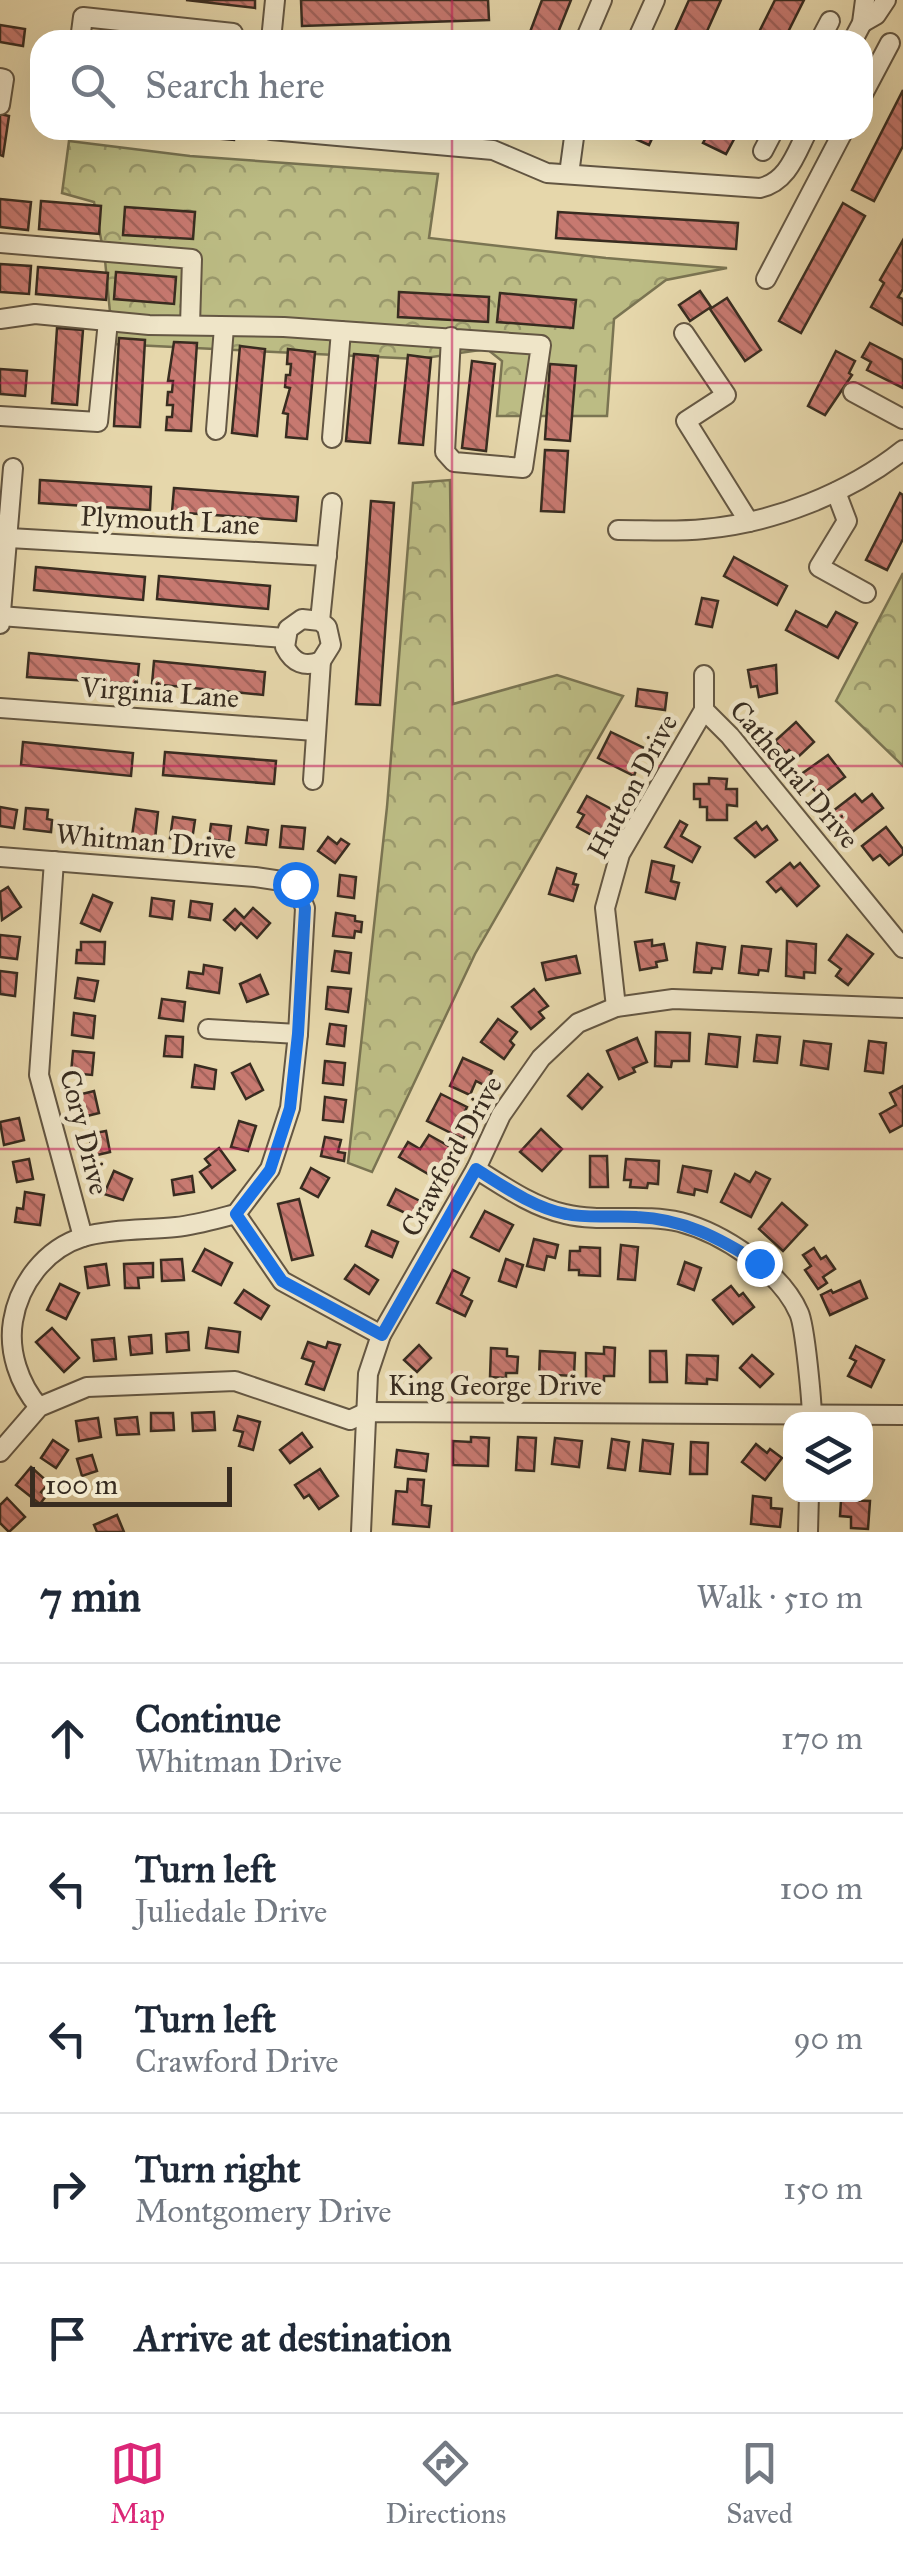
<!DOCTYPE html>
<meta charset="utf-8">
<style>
:root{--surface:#fff;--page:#f6f6f7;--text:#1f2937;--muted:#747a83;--line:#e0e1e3;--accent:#db2777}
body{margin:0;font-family:"IM FELL Great Primer",serif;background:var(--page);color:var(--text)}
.controls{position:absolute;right:30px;bottom:30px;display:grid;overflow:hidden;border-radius:20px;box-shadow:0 10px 40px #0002}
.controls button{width:90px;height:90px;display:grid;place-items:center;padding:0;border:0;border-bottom:2px solid var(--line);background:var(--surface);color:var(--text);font:50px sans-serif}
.scale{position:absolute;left:30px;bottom:25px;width:202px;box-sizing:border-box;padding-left:10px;border:5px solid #382c20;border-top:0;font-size:28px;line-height:35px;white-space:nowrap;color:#382c20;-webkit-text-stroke:8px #efe5c8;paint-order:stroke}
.stop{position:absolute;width:30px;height:30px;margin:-22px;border:8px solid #1a73e8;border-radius:50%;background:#fff}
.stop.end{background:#1a73e8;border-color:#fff;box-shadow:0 2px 10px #0008}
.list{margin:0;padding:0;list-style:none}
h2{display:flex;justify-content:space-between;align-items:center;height:130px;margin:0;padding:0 40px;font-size:42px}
h2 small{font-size:32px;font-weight:400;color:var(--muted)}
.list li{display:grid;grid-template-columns:65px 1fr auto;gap:30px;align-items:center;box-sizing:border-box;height:150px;padding:0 40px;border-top:2px solid var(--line)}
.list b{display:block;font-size:38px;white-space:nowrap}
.list p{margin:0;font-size:32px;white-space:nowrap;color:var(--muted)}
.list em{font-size:32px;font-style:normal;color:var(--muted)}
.icon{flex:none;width:55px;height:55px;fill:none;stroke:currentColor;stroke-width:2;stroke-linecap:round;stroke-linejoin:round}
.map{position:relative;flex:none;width:903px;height:1532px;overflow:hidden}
.search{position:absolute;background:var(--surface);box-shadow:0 10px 40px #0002;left:30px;right:30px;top:30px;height:110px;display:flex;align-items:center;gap:25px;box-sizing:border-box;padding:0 35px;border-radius:30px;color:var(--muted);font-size:38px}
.sheet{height:880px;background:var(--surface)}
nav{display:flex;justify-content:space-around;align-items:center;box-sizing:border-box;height:140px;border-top:2px solid var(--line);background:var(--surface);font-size:28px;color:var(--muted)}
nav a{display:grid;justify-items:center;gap:5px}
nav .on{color:var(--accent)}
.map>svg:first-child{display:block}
.forest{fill:url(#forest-crowns);stroke:#7a7452;stroke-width:2.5}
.building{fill:url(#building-back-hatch);stroke:#382c20;stroke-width:2.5}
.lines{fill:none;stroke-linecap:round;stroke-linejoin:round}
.minor-casing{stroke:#645743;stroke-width:22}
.minor{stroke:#efe5c8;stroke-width:18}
.route{stroke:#1a73e8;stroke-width:12}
.grid{fill:none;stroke:#c2185b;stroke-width:2.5;stroke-opacity:0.55}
.labels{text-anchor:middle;stroke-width:9;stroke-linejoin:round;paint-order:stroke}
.street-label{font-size:28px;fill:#382c20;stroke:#efe5c8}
</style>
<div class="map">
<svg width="903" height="1532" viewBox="0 0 903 1532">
<defs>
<pattern id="forest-crowns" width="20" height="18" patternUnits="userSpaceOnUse" patternTransform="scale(2.5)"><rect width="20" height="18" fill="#bcbc84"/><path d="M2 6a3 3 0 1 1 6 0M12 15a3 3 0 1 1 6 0" fill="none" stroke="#9a996c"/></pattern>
<pattern id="building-back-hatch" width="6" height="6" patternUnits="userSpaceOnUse" patternTransform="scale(2.5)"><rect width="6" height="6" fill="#c77970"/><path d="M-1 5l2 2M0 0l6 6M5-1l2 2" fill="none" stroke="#a3635c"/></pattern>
</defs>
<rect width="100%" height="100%" fill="#e6d7ab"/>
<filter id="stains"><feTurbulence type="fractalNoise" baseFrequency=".002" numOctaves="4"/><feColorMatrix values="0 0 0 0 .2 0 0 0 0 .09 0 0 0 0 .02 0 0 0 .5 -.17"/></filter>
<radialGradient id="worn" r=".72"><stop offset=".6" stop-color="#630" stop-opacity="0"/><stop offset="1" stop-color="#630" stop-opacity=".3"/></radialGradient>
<g class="forest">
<polygon points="69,141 190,156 438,174 429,238 606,258 727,268 666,280 614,319 607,416 497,416 502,361 487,349 418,359 113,344 105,260 94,202 62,193"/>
<polygon points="450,480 453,704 557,675 623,696 475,954 372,1172 348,1163 387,807 413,483"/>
<polygon points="903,573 903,766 836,701"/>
</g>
<g class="building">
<polygon points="186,0 255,0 255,8"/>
<polygon points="301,0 488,0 489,20 302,26"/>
<polygon points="542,0 571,0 555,40 527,40"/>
<polygon points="689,0 721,0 703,40 671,40"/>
<polygon points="775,0 804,0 784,40 755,40"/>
<polygon points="0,25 25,29 23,46 0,42"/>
<polygon points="903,90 903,146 874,201 852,190"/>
<polygon points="0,114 9,116 3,156 0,155"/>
<polygon points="114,130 235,130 234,140"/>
<polygon points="631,130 656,130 649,145 629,136"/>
<polygon points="710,130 739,130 726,154 703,143"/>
<polygon points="0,199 31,202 28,230 0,227"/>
<polygon points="41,201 101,206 99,234 39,229"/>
<polygon points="843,203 865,216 801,333 779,321"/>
<polygon points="125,207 195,212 193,239 123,235"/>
<polygon points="558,212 738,223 736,249 556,238"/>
<polygon points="903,240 903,289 898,297 903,299 903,325 871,307 884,283 880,280"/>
<polygon points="0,264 31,266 29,294 0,292"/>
<polygon points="38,267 108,273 106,300 36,294"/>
<polygon points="116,272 176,277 174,304 114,299"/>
<polygon points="700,291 711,307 690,321 679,305"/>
<polygon points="399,292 489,297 488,322 398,317"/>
<polygon points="500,293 576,300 573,328 497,322"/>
<polygon points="727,298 761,350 745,361 710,309"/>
<polygon points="57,328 83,330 77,405 52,403"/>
<polygon points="119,338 145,340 140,427 114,426"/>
<polygon points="174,342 197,343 191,431 166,430 167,417 172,417 173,405 167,405 168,392 172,392 173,381 168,381"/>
<polygon points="870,343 903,360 903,388 867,370 871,362 862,357"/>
<polygon points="240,346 265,349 257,436 232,433"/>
<polygon points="288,349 315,352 307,439 286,437 288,414 283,413 290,388 285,387 286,375 290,375 291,364 287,364"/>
<polygon points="836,351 855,361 849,373 852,375 825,415 808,406"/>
<polygon points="354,354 378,356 370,443 346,441"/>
<polygon points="408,355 431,358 423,445 399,443"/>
<polygon points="472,361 495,364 486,451 462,448"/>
<polygon points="550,364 576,366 570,441 545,439"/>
<polygon points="0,369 27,371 25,396 0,394"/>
<polygon points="545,450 568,451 564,512 541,511"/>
<polygon points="40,480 151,487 150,510 39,503"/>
<polygon points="174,488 298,497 296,521 172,512"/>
<polygon points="900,493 903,495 903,539 887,570 866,560"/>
<polygon points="371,501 394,503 380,705 356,704"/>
<polygon points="734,557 787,586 777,605 724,576"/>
<polygon points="36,567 145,577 143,600 34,590"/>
<polygon points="159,576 270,586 268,609 157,599"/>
<polygon points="702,598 718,601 712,627 696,624"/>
<polygon points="796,611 827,627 836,612 857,623 838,658 786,630"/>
<polygon points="29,653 139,664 137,684 27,677"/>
<polygon points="154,661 265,672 263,695 152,684"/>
<polygon points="776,665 777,693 759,697 757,686 751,687 748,670"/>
<polygon points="638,689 667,693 665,710 636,706"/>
<polygon points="796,722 814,742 797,758 789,750 786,753 775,741"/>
<polygon points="611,732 644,748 634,776 598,758"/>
<polygon points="23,742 133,753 131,776 21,765"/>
<polygon points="165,752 276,761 274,784 163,775"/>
<polygon points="828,755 845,777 820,796 800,775"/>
<polygon points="709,778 727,779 726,789 737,789 737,806 727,805 727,820 707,820 707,807 700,807 700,799 694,799 694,784 709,784"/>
<polygon points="855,794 862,802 872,794 883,808 851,833 833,811"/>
<polygon points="587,796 615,811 599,839 577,827 584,815 578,812"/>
<polygon points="0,807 17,810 14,828 0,826"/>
<polygon points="26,808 48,810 47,819 52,820 51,832 24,829"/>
<polygon points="136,809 158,812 155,839 132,836"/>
<polygon points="173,817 195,820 192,840 170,838"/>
<polygon points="680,821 687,825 681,836 700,847 692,862 665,847"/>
<polygon points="756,822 762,830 767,826 777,840 755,857 735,838"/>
<polygon points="211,824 231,826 229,842 209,839"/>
<polygon points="282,826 305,828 303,849 280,847"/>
<polygon points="248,827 268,830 266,845 246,843"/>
<polygon points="886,827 903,849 903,854 889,865 880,855 873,860 862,846"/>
<polygon points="328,837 337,844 341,839 349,844 335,863 318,851"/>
<polygon points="652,861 674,866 671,881 679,883 675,899 646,892"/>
<polygon points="790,863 794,868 800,863 819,886 797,906 781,888 776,892 767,882"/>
<polygon points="557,868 576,874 573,884 578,885 573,901 549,894"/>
<polygon points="340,875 356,877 354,898 338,896"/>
<polygon points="8,887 21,907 2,920 0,892"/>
<polygon points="93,895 112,903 100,931 81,923"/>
<polygon points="152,898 174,901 172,919 150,916"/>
<polygon points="191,901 212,904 210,920 189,917"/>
<polygon points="253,908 270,923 257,938 241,923 235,930 224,920 235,909 244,918"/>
<polygon points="336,913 355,916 355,921 362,922 361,932 355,931 354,938 333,936"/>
<polygon points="0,935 20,937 17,959 0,957"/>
<polygon points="847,935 873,954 848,985 836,976 841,969 829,960"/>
<polygon points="652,940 652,946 664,944 667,960 656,962 657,967 640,970 635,942"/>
<polygon points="787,941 816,944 815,973 804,972 804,978 786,976"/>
<polygon points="81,942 105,942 104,964 76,963 77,950 81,950"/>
<polygon points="697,943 725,947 722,969 712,968 711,973 694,972"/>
<polygon points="742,946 771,949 768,971 759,970 758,975 739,973"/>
<polygon points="335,951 351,953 349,973 332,971"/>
<polygon points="576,956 580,973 546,980 542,963"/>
<polygon points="204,965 222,968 219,993 187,988 189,972 203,974"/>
<polygon points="0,971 17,973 15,996 0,994"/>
<polygon points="260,975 268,994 247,1002 240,984"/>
<polygon points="78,978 98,981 94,1001 75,998"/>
<polygon points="328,987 351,989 348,1012 326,1009"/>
<polygon points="534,989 548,1006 539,1012 544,1018 531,1029 512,1007"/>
<polygon points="162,999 185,1002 183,1021 159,1018"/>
<polygon points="74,1013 95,1016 93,1038 72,1035"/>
<polygon points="498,1019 517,1032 510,1041 514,1045 504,1059 481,1042"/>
<polygon points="330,1024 346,1026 344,1046 327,1044"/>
<polygon points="656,1032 690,1033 689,1061 672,1061 671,1067 655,1066"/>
<polygon points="709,1034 740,1037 737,1067 706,1064"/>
<polygon points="757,1035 780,1037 777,1063 754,1061"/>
<polygon points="166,1036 183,1037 182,1057 164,1056"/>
<polygon points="637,1038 647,1062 633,1068 635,1072 619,1079 607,1051"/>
<polygon points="804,1041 831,1044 828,1069 801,1065"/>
<polygon points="869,1041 886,1043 883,1073 865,1071"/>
<polygon points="73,1051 94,1053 92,1075 71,1073"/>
<polygon points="463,1058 492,1071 486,1086 476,1081 470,1095 450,1086"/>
<polygon points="325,1061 345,1063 343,1085 323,1083"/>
<polygon points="250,1064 263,1090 246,1099 232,1073"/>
<polygon points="195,1065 216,1070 214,1089 192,1087"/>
<polygon points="588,1074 602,1087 582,1109 568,1096"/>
<polygon points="903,1086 903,1125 890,1132 880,1114 896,1105 890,1093"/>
<polygon points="94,1091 99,1113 79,1118 74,1096"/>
<polygon points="441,1094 467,1107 460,1122 469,1127 463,1139 427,1121"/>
<polygon points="325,1097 346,1100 343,1122 323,1120"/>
<polygon points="19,1118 24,1140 4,1145 0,1122"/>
<polygon points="239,1121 256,1126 248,1151 231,1147"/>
<polygon points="541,1129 562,1149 542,1171 520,1152"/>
<polygon points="106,1131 110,1152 93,1156 89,1134"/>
<polygon points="429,1135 452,1148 435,1178 399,1157 408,1142 420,1149"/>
<polygon points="325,1137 341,1140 338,1152 345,1153 344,1161 321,1156"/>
<polygon points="219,1148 235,1170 212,1188 200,1172 210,1165 205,1159"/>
<polygon points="590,1156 607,1156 608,1187 590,1187"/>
<polygon points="29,1159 33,1179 17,1182 13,1162"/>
<polygon points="626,1159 659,1161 658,1184 648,1183 647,1188 630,1187 631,1180 624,1180"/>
<polygon points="683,1166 711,1171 707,1192 695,1189 694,1195 678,1192"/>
<polygon points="311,1168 329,1178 318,1197 301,1188"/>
<polygon points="114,1171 132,1179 123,1200 104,1194"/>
<polygon points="756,1172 770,1179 751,1217 721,1202 735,1174 750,1182"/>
<polygon points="192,1176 194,1192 174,1195 172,1180"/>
<polygon points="396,1189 422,1202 414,1217 388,1205"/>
<polygon points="25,1192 44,1195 40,1225 15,1222 17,1208 23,1209"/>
<polygon points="299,1199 313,1255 292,1260 278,1204"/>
<polygon points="782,1203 807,1225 783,1251 759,1229"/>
<polygon points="485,1211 513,1225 499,1251 471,1237"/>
<polygon points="372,1231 398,1242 392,1257 366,1246"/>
<polygon points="534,1239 558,1245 555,1258 547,1256 544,1270 527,1266"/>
<polygon points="621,1245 638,1247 635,1280 618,1279"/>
<polygon points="580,1247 600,1248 600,1276 579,1275 579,1270 569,1270 570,1251 580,1251"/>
<polygon points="814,1248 821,1259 826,1256 835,1269 823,1277 827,1283 818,1289 805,1270 811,1266 803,1255"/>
<polygon points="205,1249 232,1263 221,1285 193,1271"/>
<polygon points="182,1259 184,1280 162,1281 161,1260"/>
<polygon points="506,1259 523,1265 516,1287 499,1281"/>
<polygon points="685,1262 701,1268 694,1290 678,1284"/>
<polygon points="153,1263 153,1277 138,1278 139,1288 125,1288 124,1264"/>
<polygon points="106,1264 109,1285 88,1288 85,1267"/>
<polygon points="355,1265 378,1280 369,1294 345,1279"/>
<polygon points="453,1270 469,1278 461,1295 472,1301 465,1316 437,1303"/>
<polygon points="860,1281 867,1298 830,1315 821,1295 831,1290 833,1293"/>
<polygon points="60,1284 79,1293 66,1319 47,1310"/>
<polygon points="731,1286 739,1296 743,1293 754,1307 733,1324 713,1300"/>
<polygon points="244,1290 269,1306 261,1319 235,1303"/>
<polygon points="52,1328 79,1358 64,1372 36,1342"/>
<polygon points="209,1328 240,1332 238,1352 206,1348"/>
<polygon points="188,1332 189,1350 167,1352 166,1334"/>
<polygon points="151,1335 152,1353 131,1355 129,1337"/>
<polygon points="114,1338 116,1359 94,1361 92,1340"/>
<polygon points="308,1342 326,1348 328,1342 340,1345 324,1390 306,1384 314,1362 302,1358"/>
<polygon points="419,1345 431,1358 417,1372 404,1360"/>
<polygon points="856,1346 884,1360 871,1387 848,1376 856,1361 850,1358"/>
<polygon points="604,1347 615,1348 614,1376 604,1376 604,1381 586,1381 586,1353 604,1354"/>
<polygon points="491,1348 507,1349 507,1356 518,1357 517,1373 506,1373 506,1378 490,1377"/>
<polygon points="540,1351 575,1353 574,1376 557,1375 556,1381 539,1379"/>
<polygon points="650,1351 666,1351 667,1382 650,1382"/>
<polygon points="687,1355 718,1356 717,1380 707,1379 707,1384 686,1383"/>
<polygon points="752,1355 773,1374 760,1387 740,1368"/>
<polygon points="214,1412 215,1430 193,1431 192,1413"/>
<polygon points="151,1413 173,1413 174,1430 151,1431"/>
<polygon points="238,1416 260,1422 253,1450 239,1446 243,1432 234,1430"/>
<polygon points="137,1417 139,1434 117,1435 115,1419"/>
<polygon points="98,1418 101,1437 79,1441 76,1421"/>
<polygon points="302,1433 312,1447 290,1463 280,1450"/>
<polygon points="471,1437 489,1438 488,1466 453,1465 453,1441 471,1442"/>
<polygon points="518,1437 536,1438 534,1471 516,1470"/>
<polygon points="555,1438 582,1441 579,1467 552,1464"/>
<polygon points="612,1439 629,1442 625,1470 608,1468"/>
<polygon points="53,1440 68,1450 56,1468 41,1458"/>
<polygon points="643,1440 673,1444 670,1474 640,1471"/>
<polygon points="691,1442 708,1443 707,1474 690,1474"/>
<polygon points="756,1444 767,1453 770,1449 782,1458 765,1480 742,1462"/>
<polygon points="397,1450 428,1454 426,1471 395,1467"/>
<polygon points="92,1455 97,1471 82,1476 77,1459"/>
<polygon points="31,1467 49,1483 41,1492 46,1496 40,1504 16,1485"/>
<polygon points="320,1469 338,1496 319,1509 309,1495 304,1498 295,1485"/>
<polygon points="408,1479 424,1480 422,1505 431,1506 429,1527 393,1524 396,1491 407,1492"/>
<polygon points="753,1496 771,1498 771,1508 782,1509 780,1527 751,1524"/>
<polygon points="7,1498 25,1517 9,1532 0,1523 0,1505"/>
<polygon points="841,1500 870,1501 868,1529 851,1528 851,1517 840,1516"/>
<polygon points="117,1515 124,1532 97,1532 94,1525"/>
</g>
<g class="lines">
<g class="minor-casing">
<g id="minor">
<polyline points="862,23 876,15 886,0"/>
<polyline points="80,40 83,17 233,33 233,40"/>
<polyline points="271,40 275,0"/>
<polyline points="585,40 602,0"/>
<polyline points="637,40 655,0"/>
<polyline points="820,40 830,21"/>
<polyline points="853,40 862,23 865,0"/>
<polyline points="0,78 4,79 0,105"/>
<polyline points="863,94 890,43"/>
<path d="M271 130 493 150 547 173 760 188C788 182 796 153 808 130"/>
<polyline points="763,151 774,130"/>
<polyline points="569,174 575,130"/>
<polyline points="0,243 192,259 190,325"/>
<polyline points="766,279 844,130"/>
<polyline points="0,319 35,314 149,325 284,327 541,345 523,468 454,462 445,452 451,337"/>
<polyline points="684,333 726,395 686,421 749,522"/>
<polyline points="853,392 903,419"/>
<polyline points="0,416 98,422 108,321"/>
<polyline points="216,430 224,327"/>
<polyline points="332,438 341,331"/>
<polyline points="836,492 847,521 819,567 866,593"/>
<path d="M618 530C647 530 676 532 704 529 773 523 849 493 903 450"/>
<polyline points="9,538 327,556"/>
<polyline points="0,616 285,638"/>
<path d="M320 621 302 619 288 629 285 647C293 663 305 668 321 661L331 645 327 627 320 621 332 503"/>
<polyline points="0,624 13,468"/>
<polyline points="704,675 704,710 730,736 903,948"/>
<polyline points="0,708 315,731"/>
<polyline points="313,780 321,661"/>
<path d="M0 857 255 877 295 883 305 908 298 1034 290 1108 270 1169 236 1214C216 1219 196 1225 176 1227 148 1230 109 1229 83 1237 45 1249 19 1284 13 1321 8 1351 19 1384 39 1407"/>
<polyline points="54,861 39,1075 83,1237"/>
<polyline points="616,1007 605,908 620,854 704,710"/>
<polyline points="208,1029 298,1034"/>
<path d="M476 1169C503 1186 533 1207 565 1214 602 1223 642 1213 680 1222 722 1233 781 1271 799 1313 805 1326 812 1402 812 1420"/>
<polyline points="236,1214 282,1281 381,1335"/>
<polyline points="0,1452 39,1407 87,1387 235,1381 350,1420 367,1412 903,1415"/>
<polyline points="361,1532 368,1374 381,1335 476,1169 501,1115 541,1058 578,1023 616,1007 673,999 903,1008"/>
<polyline points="808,1532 809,1494"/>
</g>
</g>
<use href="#minor" class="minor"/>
</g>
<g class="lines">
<path class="route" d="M295 884 305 908 298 1034 290 1108 270 1170 236 1214 282 1281 382 1335 476 1169C503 1186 534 1208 566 1214 589 1219 614 1215 637 1217 684 1219 719 1238 759 1263"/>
</g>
<path class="grid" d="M452 0V40M452 130V1532M0 383H903M0 766H903M0 1149H903"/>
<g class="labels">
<g class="street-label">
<text transform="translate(170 520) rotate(3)" y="10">Plymouth Lane</text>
<text transform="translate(160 692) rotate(4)" y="10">Virginia Lane</text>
<text transform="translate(795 774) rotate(50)" y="10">Cathedral Drive</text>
<text transform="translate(632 786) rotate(-62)" y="10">Hutton Drive</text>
<text transform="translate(146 841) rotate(5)" y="10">Whitman Drive</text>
<text transform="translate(85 1132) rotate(76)" y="10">Cory Drive</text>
<text transform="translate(451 1156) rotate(-61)" y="10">Crawford Drive</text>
<text x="495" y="1395">King George Drive</text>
</g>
</g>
<rect width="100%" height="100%" filter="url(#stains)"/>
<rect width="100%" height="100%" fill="url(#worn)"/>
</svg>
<div class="controls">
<button><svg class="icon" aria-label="layers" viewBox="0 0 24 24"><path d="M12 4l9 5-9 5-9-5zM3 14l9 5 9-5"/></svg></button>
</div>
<div class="scale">100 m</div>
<div class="stop" style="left:295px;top:884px"></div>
<div class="stop end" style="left:759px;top:1263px"></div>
<div class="search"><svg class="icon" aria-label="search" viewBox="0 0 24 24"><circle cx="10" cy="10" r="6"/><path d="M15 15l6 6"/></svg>Search here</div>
</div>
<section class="sheet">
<h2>7 min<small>Walk · 510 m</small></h2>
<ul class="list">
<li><svg class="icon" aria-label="ahead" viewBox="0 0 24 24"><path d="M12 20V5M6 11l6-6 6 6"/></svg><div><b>Continue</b><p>Whitman Drive</p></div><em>170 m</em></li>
<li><svg class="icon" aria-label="left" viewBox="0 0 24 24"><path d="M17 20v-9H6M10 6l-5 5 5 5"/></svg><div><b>Turn left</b><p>Juliedale Drive</p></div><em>100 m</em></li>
<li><svg class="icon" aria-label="left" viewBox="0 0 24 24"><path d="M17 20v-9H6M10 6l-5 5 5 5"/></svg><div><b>Turn left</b><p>Crawford Drive</p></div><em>90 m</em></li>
<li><svg class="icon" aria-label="right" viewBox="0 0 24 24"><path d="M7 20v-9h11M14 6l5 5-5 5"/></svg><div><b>Turn right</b><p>Montgomery Drive</p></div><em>150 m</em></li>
<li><svg class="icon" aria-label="arrive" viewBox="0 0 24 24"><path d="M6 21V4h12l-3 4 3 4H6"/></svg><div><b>Arrive at destination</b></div></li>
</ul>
</section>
<nav>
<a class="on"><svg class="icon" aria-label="map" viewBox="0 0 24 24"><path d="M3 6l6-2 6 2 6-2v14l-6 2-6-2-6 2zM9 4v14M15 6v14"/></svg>Map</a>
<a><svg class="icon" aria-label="directions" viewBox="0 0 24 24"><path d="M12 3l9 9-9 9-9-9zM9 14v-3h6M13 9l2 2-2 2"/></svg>Directions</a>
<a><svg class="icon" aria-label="saved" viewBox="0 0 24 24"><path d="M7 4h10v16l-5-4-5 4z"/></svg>Saved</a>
</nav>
